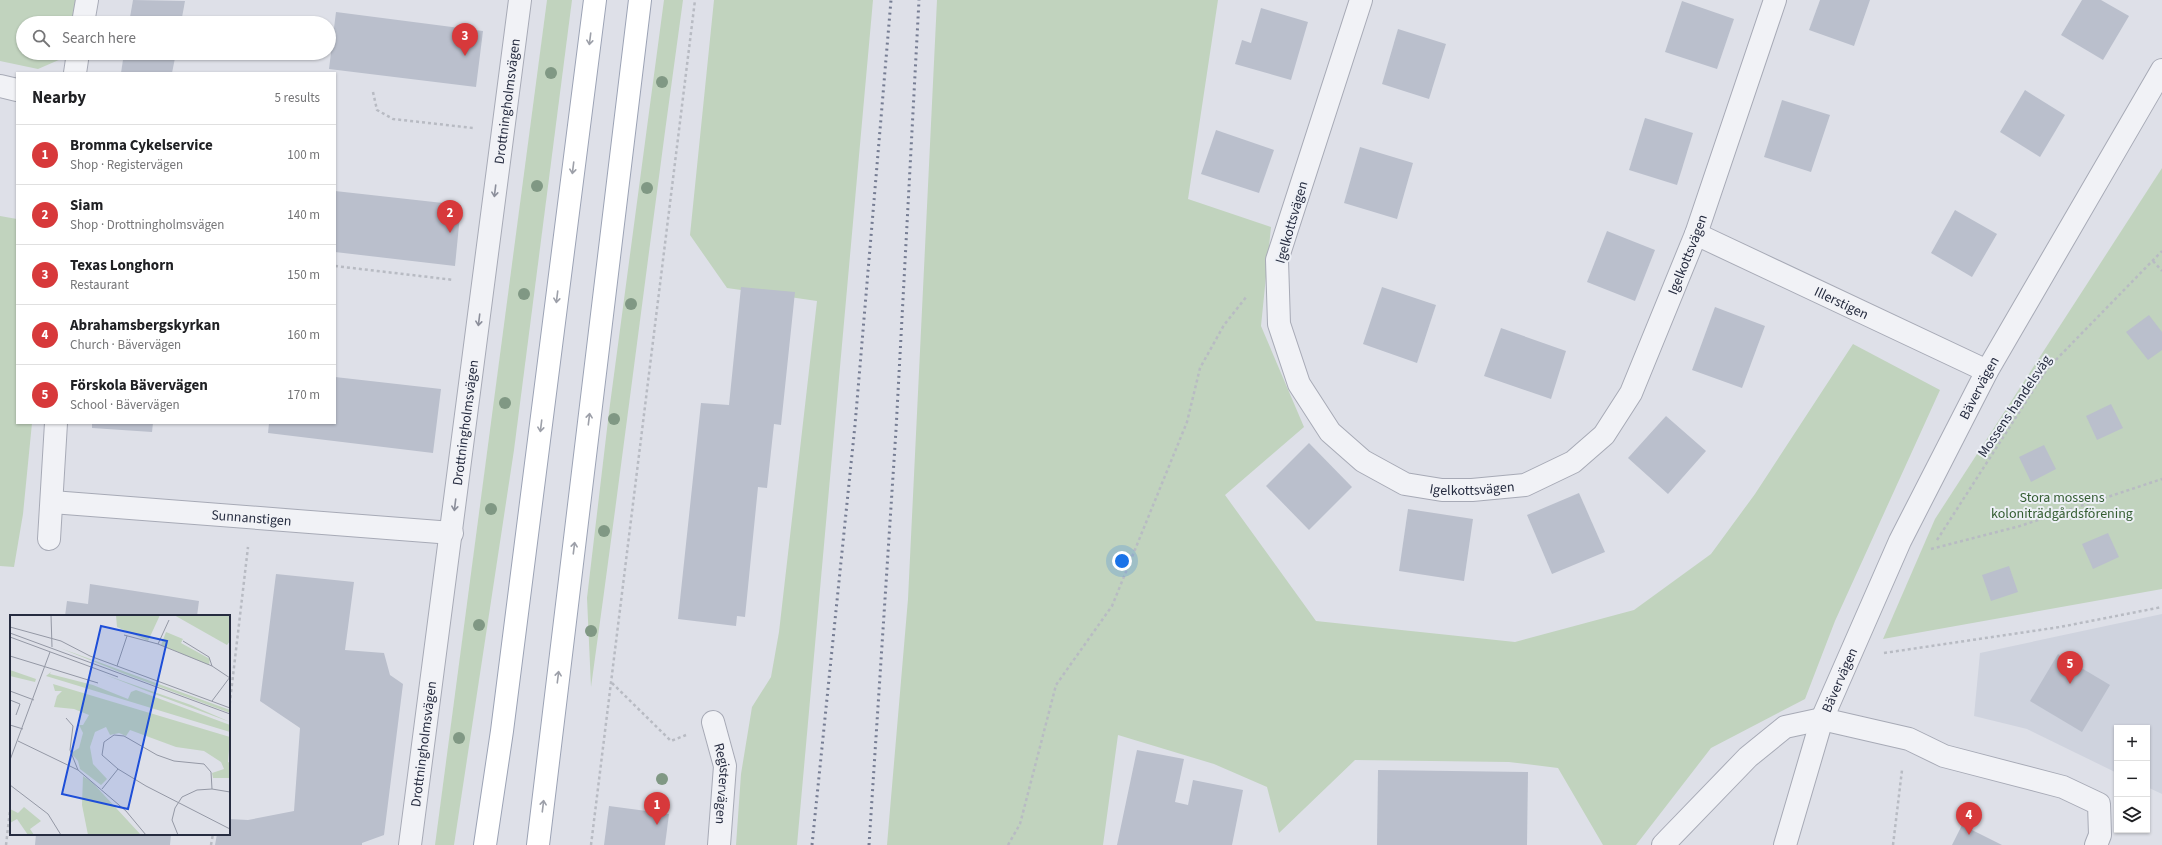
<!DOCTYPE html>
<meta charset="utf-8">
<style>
:root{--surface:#fff;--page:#f6f6f6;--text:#202124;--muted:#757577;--line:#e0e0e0;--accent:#d7393b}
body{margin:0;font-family:"Source Sans 3",sans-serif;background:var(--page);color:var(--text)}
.controls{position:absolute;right:12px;bottom:12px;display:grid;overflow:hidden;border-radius:0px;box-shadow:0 1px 3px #0004}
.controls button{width:36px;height:36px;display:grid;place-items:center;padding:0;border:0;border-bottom:1px solid var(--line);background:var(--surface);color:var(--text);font:20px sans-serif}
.you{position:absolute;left:1122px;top:561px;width:14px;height:14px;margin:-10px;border:3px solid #fff;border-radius:50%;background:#1a73e8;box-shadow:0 0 0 6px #1a73e833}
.badge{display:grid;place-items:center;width:26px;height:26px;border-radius:50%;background:var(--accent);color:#fff;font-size:13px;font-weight:700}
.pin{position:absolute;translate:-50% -33px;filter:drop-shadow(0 1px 2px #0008)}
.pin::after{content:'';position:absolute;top:21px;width:14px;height:12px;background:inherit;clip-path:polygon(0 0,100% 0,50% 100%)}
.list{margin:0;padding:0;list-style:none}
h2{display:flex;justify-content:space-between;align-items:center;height:52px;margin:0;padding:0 16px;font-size:17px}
h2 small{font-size:13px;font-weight:400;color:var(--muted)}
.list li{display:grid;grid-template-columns:26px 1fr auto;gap:12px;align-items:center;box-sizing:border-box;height:60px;padding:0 16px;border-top:1px solid var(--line)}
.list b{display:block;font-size:15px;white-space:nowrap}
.list p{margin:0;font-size:13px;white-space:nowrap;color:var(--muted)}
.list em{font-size:13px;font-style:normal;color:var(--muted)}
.icon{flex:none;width:22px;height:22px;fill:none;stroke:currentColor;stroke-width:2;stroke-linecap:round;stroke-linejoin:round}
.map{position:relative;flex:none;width:2162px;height:845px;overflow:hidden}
.search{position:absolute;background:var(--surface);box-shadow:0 1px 3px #0004;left:16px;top:16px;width:320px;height:44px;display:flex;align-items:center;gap:10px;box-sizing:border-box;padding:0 14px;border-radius:22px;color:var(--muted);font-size:15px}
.panel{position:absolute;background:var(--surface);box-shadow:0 1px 3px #0004;left:16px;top:72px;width:320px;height:352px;border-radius:0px}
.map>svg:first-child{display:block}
.built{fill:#cfd3de}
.green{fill:#c1d3be}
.building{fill:#babfcc}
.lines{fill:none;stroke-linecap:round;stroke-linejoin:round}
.minor-casing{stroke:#a7aab6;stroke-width:24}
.major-casing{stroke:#9ca3b5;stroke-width:24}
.path{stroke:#b8bbc3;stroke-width:2.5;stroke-dasharray:3 3;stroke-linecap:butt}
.minor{stroke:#f1f2f6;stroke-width:22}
.major{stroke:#fff;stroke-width:22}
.rail{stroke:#767d93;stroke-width:3;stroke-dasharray:2 4;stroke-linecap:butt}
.tree{fill:#809884}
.oneway{stroke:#9da0a9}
.oneway2{stroke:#8c8f9b}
.labels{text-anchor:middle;stroke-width:4;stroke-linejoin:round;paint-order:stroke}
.street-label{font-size:14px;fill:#262c40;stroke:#edf0f6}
.park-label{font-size:14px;fill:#345d32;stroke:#edf0f6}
.inset-road{fill:none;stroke:#9498a5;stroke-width:1}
.view{fill:#1d4ed8;fill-opacity:0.15;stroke:#1d4ed8;stroke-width:2}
.inset-edge{fill:none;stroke:#262c40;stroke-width:2}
</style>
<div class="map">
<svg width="2162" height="845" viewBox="0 0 2162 845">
<rect width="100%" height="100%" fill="#dee0e8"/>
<polygon class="built" points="2162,614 2162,794 2147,787 2147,728 2117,728 2117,773 2027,729 1974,716 1980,653"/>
<g class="green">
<polygon points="0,0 77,0 73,23 23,23 23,53 68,53 68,56 38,69 0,61"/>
<polygon points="547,0 572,0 514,450 454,845 435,845"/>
<path d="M664 0H683C651 229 623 458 591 687L587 598 609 412Z"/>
<polygon points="714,0 873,0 797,845 736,845 741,774 752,707 771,677 779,632 817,301 727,288 690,235"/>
<polygon points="937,0 1218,0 1188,199 1271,227 1261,326 1304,427 1225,495 1316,621 1515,642 1634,610 1711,554 1755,494 1853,344 1940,390 1835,621 1805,699 1711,748 1636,845 1603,845 1558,768 1509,762 1355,760 1279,833 1267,787 1214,764 1118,735 1103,845 887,845 908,599"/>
<polygon points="2162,168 2162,589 1883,639 1935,519"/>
<polygon points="0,216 17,219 17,423 32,423 23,514 14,567 0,566"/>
</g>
<g class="building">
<polygon points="133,0 185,1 181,23 129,23"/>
<polygon points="1820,0 1870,0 1854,46 1809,30"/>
<polygon points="2082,0 2101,0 2129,16 2103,60 2061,35"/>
<polygon points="1682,1 1734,19 1717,69 1665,52"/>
<polygon points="1261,8 1308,22 1291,80 1235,64 1242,40 1251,43"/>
<polygon points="336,12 483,31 476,87 329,69"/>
<polygon points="1398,29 1446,44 1429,99 1382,84"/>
<polygon points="124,53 176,53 172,73 121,73"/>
<polygon points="2025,90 2065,115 2040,157 2000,132"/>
<polygon points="1782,100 1830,115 1811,172 1764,157"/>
<polygon points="1645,118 1693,133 1677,185 1629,170"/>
<polygon points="1216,130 1274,150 1259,193 1201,174"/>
<polygon points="1360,147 1413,163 1397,219 1344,203"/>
<polygon points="335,191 461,205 455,266 335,252"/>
<polygon points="1955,210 1997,234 1972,277 1931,253"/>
<polygon points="1607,231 1655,250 1635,301 1587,282"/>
<polygon points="741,287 795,292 781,425 774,424 767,488 758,487 745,617 737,616 736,626 678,619 701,403 729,405"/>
<polygon points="1382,287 1436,305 1417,363 1363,344"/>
<polygon points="1715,307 1765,326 1742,388 1692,370"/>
<polygon points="2149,315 2162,332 2162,350 2148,360 2126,332"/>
<polygon points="1501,328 1566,351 1551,399 1484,376"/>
<polygon points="335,377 441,389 433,453 268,433 269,423 335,423"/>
<polygon points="2111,404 2123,428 2097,440 2086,416"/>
<polygon points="1666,416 1706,451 1668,494 1628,458"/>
<polygon points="92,423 153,423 152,432 92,428"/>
<polygon points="1309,443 1352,487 1309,530 1266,486"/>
<polygon points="2044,445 2056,469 2031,482 2019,457"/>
<polygon points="1579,493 1605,552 1552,574 1527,515"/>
<polygon points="1408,509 1473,519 1464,581 1399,571"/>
<polygon points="2108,533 2119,557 2093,569 2082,544"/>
<polygon points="2009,566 2018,592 1991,601 1982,575"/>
<polygon points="276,574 354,582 345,650 384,653 390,675 403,684 384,835 362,843 362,845 215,845 217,834 229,834 229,819 248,820 294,811 300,728 260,701"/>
<polygon points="90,584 199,601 197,616 65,616 67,601 88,604"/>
<polygon points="2058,654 2110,685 2082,732 2030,701"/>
<polygon points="1137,750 1184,759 1175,802 1188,805 1193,780 1243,790 1232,845 1117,845"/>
<polygon points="1378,770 1528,772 1527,845 1377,845"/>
<polygon points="609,806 669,814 665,845 604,845"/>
<polygon points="1962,825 2002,845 1952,845"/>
<polygon points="36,834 171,834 170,845 35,845"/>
</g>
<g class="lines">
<g class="minor-casing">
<g id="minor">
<path id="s1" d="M1361 0 1277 260 1279 324 1299 384 1330 432 1363 461 1405 484 1442 490H1472L1525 485 1573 462 1604 435 1631 393 1696 234 1775 0"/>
<polyline points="83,23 87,0"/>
<polyline points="75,73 78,53"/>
<polyline points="0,86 17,90"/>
<path id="s2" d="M1696 234 1987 371"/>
<path id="s3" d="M52 502 452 533"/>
<polyline points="49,539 56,423"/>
<path id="s4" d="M713 722 725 766 719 845"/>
<path id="s5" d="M410 845 520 0"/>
<polyline points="1663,845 1748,757 1785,727 1822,719 1909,739 1944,756 2063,787 2099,804 2100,835 2096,845"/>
<path id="s6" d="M1785 845 1822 719 1900 541 1987 371 2162 70"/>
</g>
</g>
<g class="major-casing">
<g id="major">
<polyline points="485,845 502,731 595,0"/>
<polyline points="538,845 640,0"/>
</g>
</g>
<g class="path">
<polyline points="373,92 377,110 393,119 473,128"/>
<polyline points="2153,261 2162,271"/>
<polyline points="335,266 454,280"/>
<polyline points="1937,540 2047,369 2162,251"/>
<polyline points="1931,549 2020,526 2162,479"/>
<polyline points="1884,653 2060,627 2162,607"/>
<polyline points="612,683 671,741 686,735"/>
<polyline points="229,710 248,547"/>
<polyline points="6,845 11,802"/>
<polyline points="211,845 213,834"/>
<polyline points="591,845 695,0"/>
<polyline points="1008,845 1020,824 1056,685 1112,606 1187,422 1200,368 1224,325 1247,296"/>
<polyline points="1893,845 1902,770"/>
</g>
<use href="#minor" class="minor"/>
<use href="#major" class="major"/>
<g class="rail">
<polyline points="812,845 855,425 891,0"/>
<polyline points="869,845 896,430 919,0"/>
</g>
</g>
<g class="tree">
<circle cx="551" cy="73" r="6"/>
<circle cx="662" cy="82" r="6"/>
<circle cx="537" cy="186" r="6"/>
<circle cx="647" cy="188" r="6"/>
<circle cx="524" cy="294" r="6"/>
<circle cx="631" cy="304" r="6"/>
<circle cx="505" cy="403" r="6"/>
<circle cx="614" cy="419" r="6"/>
<circle cx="491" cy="509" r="6"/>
<circle cx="604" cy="531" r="6"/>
<circle cx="479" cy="625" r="6"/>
<circle cx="591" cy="631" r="6"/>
<circle cx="459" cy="738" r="6"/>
<circle cx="662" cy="779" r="6"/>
</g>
<defs><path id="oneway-shaft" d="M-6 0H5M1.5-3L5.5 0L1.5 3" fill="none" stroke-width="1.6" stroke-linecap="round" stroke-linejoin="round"/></defs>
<g class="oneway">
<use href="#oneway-shaft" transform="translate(590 39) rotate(97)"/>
<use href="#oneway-shaft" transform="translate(573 168) rotate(97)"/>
<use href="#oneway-shaft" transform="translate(557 297) rotate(97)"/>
<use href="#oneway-shaft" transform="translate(589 419) rotate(-83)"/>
<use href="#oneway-shaft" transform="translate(541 426) rotate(97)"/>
<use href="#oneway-shaft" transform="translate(574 548) rotate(-83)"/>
<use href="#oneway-shaft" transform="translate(558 677) rotate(-83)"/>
<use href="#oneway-shaft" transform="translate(543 806) rotate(-83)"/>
</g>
<g class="oneway2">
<use href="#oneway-shaft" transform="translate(495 191) rotate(97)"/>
<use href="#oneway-shaft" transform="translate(479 320) rotate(97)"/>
<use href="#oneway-shaft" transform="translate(455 505) rotate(97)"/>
</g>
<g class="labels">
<g class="street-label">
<text dy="5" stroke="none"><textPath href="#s5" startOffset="750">Drottningholmsvägen</textPath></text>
<text transform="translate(1291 222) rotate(-74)" y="5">Igelkottsvägen</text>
<text dy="5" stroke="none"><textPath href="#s1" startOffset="964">Igelkottsvägen</textPath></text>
<text dy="5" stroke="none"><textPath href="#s2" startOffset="161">Illerstigen</textPath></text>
<text dy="5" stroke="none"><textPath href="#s6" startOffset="498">Bävervägen</textPath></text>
<text transform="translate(2014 406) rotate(-56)" y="5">Mossens handelsväg</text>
<text dy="5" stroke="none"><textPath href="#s5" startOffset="426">Drottningholmsvägen</textPath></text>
<text dy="5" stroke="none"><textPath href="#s1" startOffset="617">Igelkottsvägen</textPath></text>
<text dy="5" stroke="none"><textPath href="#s3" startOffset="200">Sunnanstigen</textPath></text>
<text dy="5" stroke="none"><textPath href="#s6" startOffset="174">Bävervägen</textPath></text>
<text dy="5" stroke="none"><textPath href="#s5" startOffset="102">Drottningholmsvägen</textPath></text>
<text dy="5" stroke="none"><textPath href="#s4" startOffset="63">Registervägen</textPath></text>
</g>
<g class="park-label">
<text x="2062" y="502">Stora mossens<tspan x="2062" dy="16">koloniträdgårdsförening</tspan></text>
</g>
</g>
<g transform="translate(10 615)">
<rect width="220" height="220" fill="#dee0e8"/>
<path d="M106 0H150L138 26 107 12ZM164 0H220V26L217 30ZM156 17 173 24 171 28 200 44 199 50 151 30ZM50 33 220 95V98L112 58ZM0 55 26 64 25 67 0 61ZM41 57 40 59 83 70 118 84 121 77 126 75 220 110V117L36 61ZM93 59 181 90 220 107 147 80ZM43 69 220 122 218 147 220 148V163H203L202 158 214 154 211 147 194 136 166 132 120 115 116 121 109 118 100 120 96 112 85 117 80 132 83 149 97 164 91 170 70 154 68 146 61 138 69 133 73 118 69 110H73L79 100 64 94 44 92 47 81 52 76H45ZM73 161 82 167 131 220H78L72 190ZM14 192 31 206 20 214 24 220H18L7 204 0 208V194L8 198Z" fill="#c1d3be"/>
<path class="inset-road" d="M41 0 42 32M0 12 51 26 80 41 220 93M0 18 220 99M114 20 148 29 202 51 220 63M0 22 108 62M173 26 199 42 202 51M148 29 159 5M0 41 88 68M107 51 117 21M0 76 24 85M0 85 10 89 6 100M202 86 220 62M56 103 63 111 60 135 68 155M0 110 13 114M8 126 68 155 116 196 136 220M0 145 40 37M0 170 38 199 51 220M92 174 108 154M202 174 201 157 194 149 164 146 147 140 114 121 104 120 94 127 92 140 108 154 136 171 220 214M168 220 162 205 165 193 172 182 187 175 202 174 220 177"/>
<path class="view" d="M91 11 157 26 118 194 52 179Z"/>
<rect width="220" height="220" class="inset-edge"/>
</g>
</svg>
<div class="controls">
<button>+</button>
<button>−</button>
<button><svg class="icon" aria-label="layers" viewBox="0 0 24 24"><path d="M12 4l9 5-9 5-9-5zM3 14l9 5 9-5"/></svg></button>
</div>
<div class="you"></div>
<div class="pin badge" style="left:657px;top:825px">1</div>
<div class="pin badge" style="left:450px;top:233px">2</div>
<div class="pin badge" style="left:465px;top:56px">3</div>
<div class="pin badge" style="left:1969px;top:835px">4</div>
<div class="pin badge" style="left:2070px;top:684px">5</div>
<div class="search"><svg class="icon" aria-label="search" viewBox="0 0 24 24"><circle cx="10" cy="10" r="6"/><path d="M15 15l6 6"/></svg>Search here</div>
<section class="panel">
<h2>Nearby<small>5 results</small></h2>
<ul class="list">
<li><span class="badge">1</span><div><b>Bromma Cykelservice</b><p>Shop · Registervägen</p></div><em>100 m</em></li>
<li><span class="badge">2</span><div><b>Siam</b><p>Shop · Drottningholmsvägen</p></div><em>140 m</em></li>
<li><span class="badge">3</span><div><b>Texas Longhorn</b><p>Restaurant</p></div><em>150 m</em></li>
<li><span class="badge">4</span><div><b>Abrahamsbergskyrkan</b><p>Church · Bävervägen</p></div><em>160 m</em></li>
<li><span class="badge">5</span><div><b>Förskola Bävervägen</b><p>School · Bävervägen</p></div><em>170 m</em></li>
</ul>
</section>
</div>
